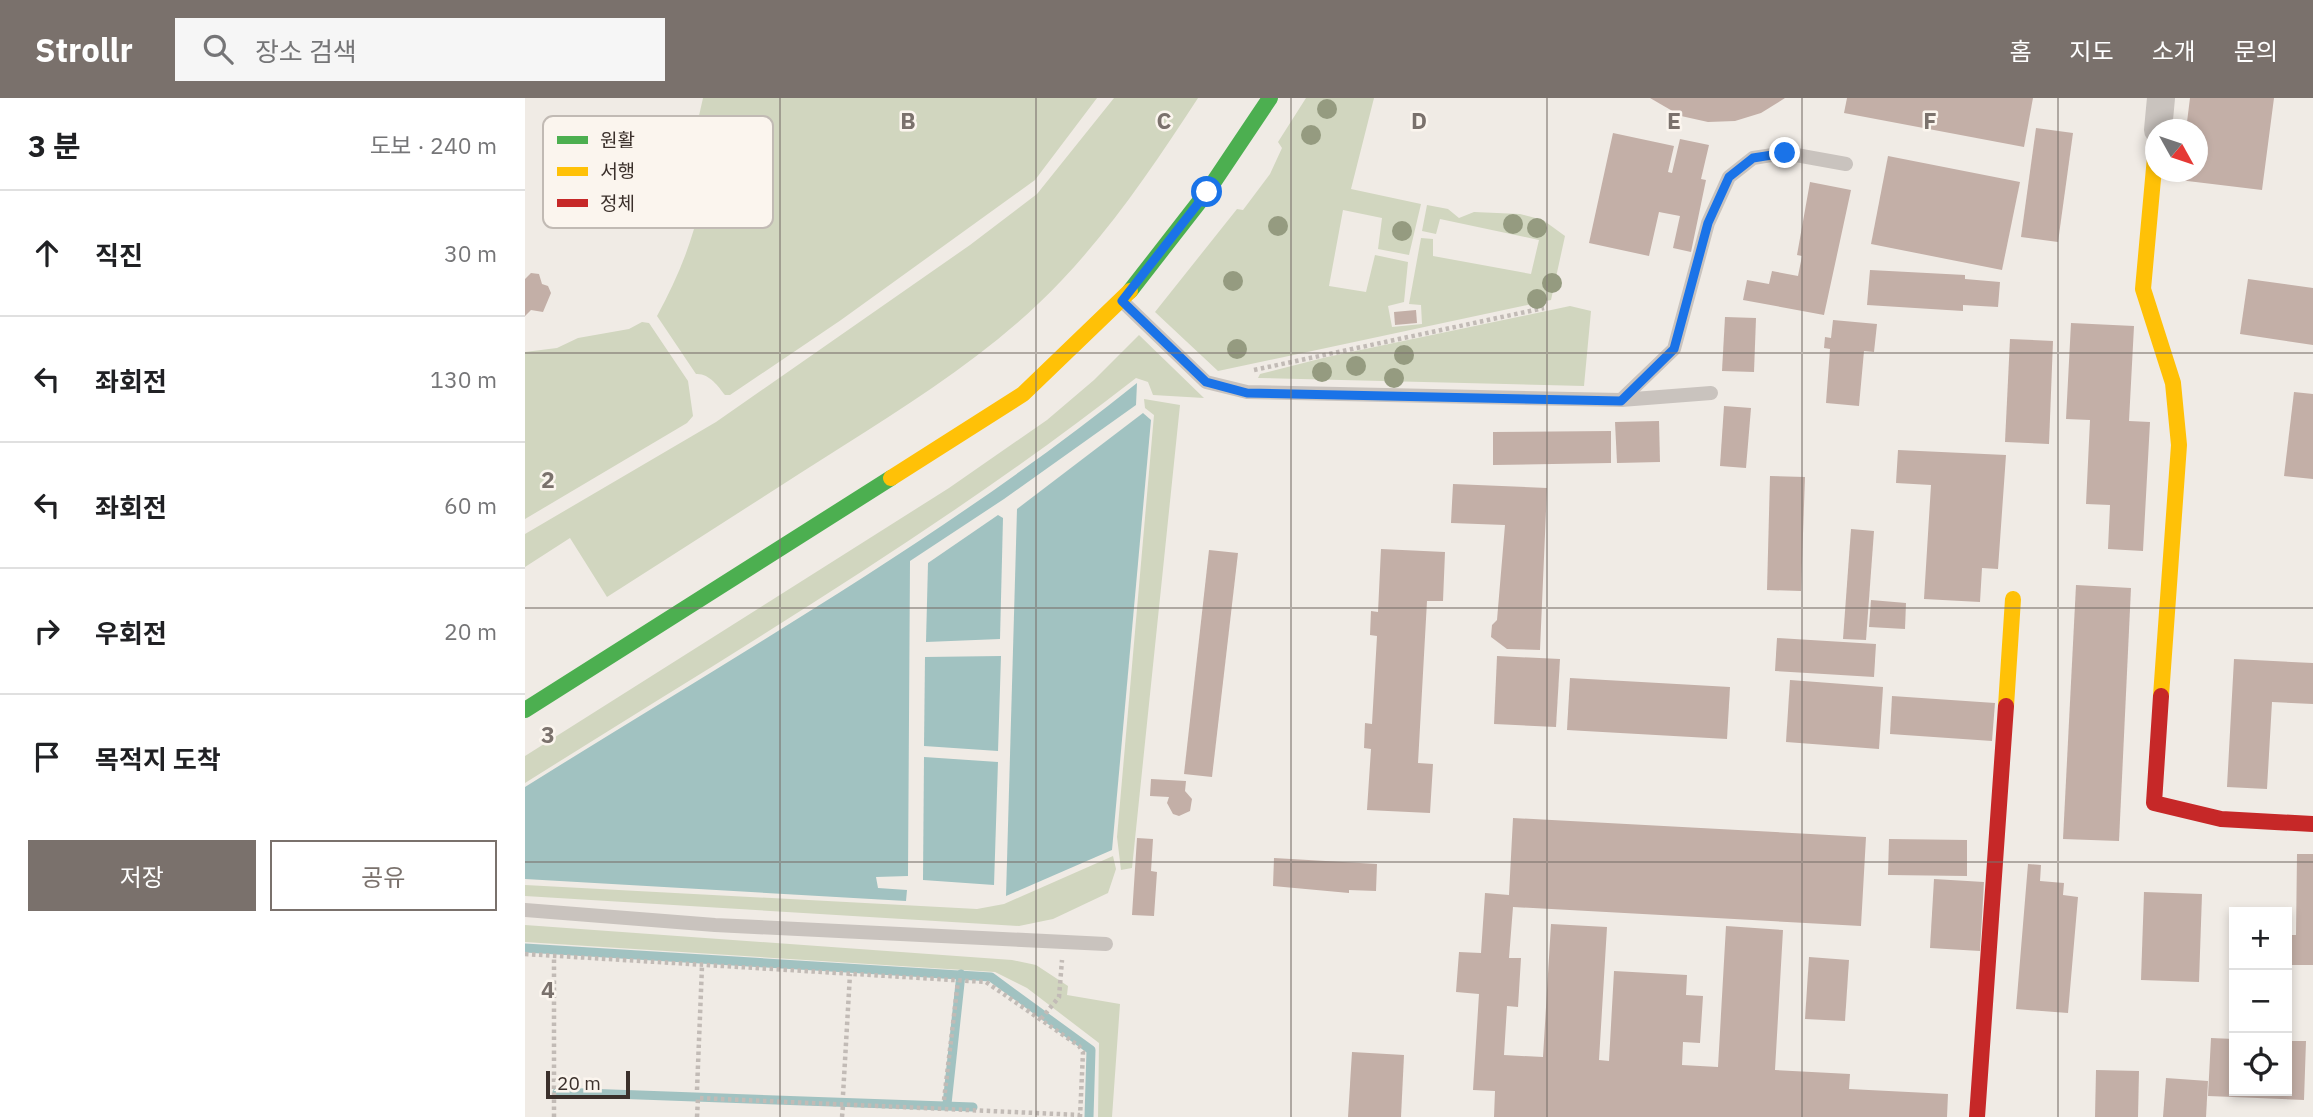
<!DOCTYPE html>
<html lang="ko">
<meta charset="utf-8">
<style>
:root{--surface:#fff;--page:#f6f6f6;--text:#202124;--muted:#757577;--line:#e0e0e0;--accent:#7a716c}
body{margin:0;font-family:"IBM Plex Sans","Noto Sans KR",sans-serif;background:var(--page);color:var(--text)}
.controls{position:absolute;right:21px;bottom:21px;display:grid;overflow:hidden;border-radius:0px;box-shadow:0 4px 10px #0003}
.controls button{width:63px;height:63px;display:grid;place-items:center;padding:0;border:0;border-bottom:2px solid var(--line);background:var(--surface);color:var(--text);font:35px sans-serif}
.compass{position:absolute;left:1620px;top:21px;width:63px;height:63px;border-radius:50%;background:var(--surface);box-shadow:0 4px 10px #0003;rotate:130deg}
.scale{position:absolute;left:21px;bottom:18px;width:84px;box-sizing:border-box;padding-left:7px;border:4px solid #3b302b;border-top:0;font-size:19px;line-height:24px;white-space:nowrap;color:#3b302b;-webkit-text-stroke:5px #fbf5ee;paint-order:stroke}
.stop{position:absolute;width:21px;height:21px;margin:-16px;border:5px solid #1a73e8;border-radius:50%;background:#fff}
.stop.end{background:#1a73e8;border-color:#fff;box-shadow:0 2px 7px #0008}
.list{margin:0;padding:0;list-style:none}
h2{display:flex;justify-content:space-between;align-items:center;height:91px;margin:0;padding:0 28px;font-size:30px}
h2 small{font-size:23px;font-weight:400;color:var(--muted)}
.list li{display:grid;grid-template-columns:46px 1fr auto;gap:21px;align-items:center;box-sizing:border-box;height:126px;padding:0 28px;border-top:2px solid var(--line)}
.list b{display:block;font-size:26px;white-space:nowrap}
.list em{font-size:23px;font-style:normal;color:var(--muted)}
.actions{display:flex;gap:14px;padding:21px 28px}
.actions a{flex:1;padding:16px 0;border:2px solid var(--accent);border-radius:0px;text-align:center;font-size:24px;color:var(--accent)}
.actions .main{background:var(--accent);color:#fff}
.icon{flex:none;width:38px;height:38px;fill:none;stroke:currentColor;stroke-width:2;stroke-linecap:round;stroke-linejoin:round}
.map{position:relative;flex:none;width:1788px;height:1019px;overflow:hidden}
header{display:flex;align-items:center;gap:42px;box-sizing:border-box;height:98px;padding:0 35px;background:var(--accent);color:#fff}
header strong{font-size:33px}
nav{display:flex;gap:38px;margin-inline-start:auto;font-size:24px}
.search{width:490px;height:63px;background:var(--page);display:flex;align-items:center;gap:18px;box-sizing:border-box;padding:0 24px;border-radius:0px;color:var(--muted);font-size:26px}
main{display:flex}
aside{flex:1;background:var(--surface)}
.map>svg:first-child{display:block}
.green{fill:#d1d6bf}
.water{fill:#a1c2c1}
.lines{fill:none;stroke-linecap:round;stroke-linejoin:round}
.stream{stroke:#a1c2c1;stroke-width:9}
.building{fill:#c3afa7}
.path{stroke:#c2bbb6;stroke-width:4.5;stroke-dasharray:3.5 3.5;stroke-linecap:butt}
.lane{stroke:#c9c3be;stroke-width:14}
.street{stroke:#c9c3be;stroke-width:28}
.fast{stroke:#4caf50;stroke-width:16}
.slow{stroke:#ffc107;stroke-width:16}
.jam{stroke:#c62828;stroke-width:16}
.tree{fill:#959b80}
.route{stroke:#1a73e8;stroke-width:9}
.grid{fill:none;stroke:#7a716c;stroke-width:2;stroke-opacity:0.55}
.key{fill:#fbf5ee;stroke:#c1bab4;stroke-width:2}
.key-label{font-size:19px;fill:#3b302b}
.grid-label{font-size:23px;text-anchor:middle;font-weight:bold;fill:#7a716c;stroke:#fbf5ee;stroke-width:5;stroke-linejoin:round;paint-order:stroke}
</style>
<header>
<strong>Strollr</strong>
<div class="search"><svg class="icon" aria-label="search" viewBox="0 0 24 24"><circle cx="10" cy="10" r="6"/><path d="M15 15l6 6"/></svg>장소 검색</div>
<nav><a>홈</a><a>지도</a><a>소개</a><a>문의</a></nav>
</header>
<main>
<aside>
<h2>3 분<small>도보 · 240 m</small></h2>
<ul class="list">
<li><svg class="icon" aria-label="ahead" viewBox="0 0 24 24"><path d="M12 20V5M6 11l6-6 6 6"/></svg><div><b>직진</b></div><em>30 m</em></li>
<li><svg class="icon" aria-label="left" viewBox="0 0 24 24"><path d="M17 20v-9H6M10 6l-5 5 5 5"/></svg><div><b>좌회전</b></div><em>130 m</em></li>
<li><svg class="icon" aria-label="left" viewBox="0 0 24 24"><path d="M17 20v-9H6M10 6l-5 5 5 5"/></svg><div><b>좌회전</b></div><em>60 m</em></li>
<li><svg class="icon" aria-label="right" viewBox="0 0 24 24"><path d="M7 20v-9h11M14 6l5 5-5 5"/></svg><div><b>우회전</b></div><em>20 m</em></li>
<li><svg class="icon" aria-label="arrive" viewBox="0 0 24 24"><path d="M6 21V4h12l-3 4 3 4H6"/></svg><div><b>목적지 도착</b></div></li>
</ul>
<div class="actions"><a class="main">저장</a><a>공유</a></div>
</aside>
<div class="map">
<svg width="1788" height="1019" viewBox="0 0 1788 1019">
<rect width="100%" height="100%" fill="#f0ebe5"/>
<g class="green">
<path d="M178 0H572L510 82 316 222 205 297H200C193 288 184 275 171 276L132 218C163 161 184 102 181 37L171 31Z"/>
<path d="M589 0H673C632 63 589 127 537 182 474 249 395 299 318 348 239 398 161 449 82 499L45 440 0 469V436L191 324 445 147 512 96Z"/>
<polygon points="781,0 849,0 826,91 896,106 884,157 853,151 857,120 818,112 804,188 841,194 850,157 883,164 879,204 863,208 867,229 897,226 896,207 884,206 896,140 908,141 908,158 1006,176 1014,142 915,121 911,136 897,133 902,107 923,111 934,120 949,114 995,116 1018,122 1040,138 1026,202 693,273 630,214 712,111 718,112 745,76 757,50 753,44"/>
<polygon points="1045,208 1066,213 1059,288 733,280 735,276 802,259"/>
<polygon points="117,224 124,225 163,283 168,318 162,325 0,421 0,254 32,250 53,240 104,231"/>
<path d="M614 237 679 300 628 297 623 284 611 280C418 431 207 555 0 685V658L424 390 522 322 569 282Z"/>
<polygon points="619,301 655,307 607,770 596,772 592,739 629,317 620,310"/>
<polygon points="588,758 591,771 583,795 528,821 494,828 0,798 0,787 452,811 479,806"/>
<polygon points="0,827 487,862 511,867 543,888 542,897 595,906 587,1019 573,1019 574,945 502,890 470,874 0,844"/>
</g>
<g class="water">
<path d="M612 285 611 307 479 401 385 463 383 778 351 779 353 790 382 792 381 803 0 781V689C206 560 422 438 612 285Z"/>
<polygon points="618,315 626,322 587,752 481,798 492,411"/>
<polygon points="473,417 478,420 475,541 401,544 403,465"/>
<polygon points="476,558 473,653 399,648 400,559"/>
<polygon points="399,659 473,664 469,787 398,782"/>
</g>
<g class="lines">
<g class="stream">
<polyline points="0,850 466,879 566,952 564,1019"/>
<polyline points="32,994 448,1009"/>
<polyline points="422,1006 436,876"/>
</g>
</g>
<g class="building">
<polygon points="1125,0 1260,0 1236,15 1210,23 1183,24 1156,18"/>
<polygon points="1322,0 1508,0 1499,49 1319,15"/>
<polygon points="1665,0 1749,0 1737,92 1654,82 1656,74 1672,74 1672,32 1661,32"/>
<polygon points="1511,30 1548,35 1533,144 1496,139"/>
<polygon points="1088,35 1149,48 1143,74 1147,75 1155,41 1184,47 1176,81 1181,82 1166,154 1148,150 1155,118 1134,114 1124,158 1064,145"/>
<polygon points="1363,58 1495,84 1477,172 1346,146"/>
<polygon points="1285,84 1326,92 1299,217 1218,202 1222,182 1244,186 1247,173 1273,178 1277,158 1272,157"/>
<polygon points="1345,172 1440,177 1440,181 1475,184 1473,209 1438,207 1438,213 1342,207"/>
<polygon points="6,175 14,176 17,186 23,188 26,195 18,214 6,212 0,218 0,181"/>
<polygon points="1723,181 1788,190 1788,247 1715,236"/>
<polygon points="891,212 892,225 870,227 869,214"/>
<polygon points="1200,219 1231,220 1229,274 1197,273"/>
<polygon points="1308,222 1352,226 1349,254 1339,253 1334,308 1301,305 1305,251 1299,250 1300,239 1306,240"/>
<polygon points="1546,225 1609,228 1604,323 1625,324 1618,453 1583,451 1585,407 1561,406 1565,322 1541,321"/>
<polygon points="1485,241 1528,243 1524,346 1480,344"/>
<polygon points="1769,294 1788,296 1788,381 1759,378"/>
<polygon points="1199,308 1226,310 1221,370 1195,368"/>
<polygon points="1134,323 1135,364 1092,365 1090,324"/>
<polygon points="1086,333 1086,365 968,367 968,334"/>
<polygon points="1373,352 1481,357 1473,471 1457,470 1455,504 1399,501 1406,387 1371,385"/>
<polygon points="1245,378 1280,379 1276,493 1242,492"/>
<polygon points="928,386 1022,390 1015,552 982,551 966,539 967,527 972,522 980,427 926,425"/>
<polygon points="1326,431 1349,433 1341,542 1318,541"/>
<polygon points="856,451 920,454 918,503 902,503 893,665 908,666 905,715 842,712 846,651 839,650 840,625 847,626 852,538 845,537 846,513 853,514"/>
<polygon points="684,452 713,455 687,679 659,676"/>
<polygon points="1551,487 1606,490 1594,743 1538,741"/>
<polygon points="1346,502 1381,505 1380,531 1344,529"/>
<polygon points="1252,540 1351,546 1349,579 1250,573"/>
<polygon points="972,558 1035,561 1031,629 969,626"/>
<polygon points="1709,561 1788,565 1788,606 1747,604 1742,691 1702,689"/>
<polygon points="1045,580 1205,589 1202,641 1042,632"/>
<polygon points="1265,582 1358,589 1354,651 1261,644"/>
<polygon points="1367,598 1470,605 1467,643 1365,636"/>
<polygon points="626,681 661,683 660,693 667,701 665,713 654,718 648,716 642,705 644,699 625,698"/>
<polygon points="988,720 1341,739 1336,828 988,809 984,860 996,860 993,909 982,908 979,957 1018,959 1026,826 1082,829 1074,962 1084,963 1089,873 1162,877 1161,897 1178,898 1175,945 1158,944 1157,967 1193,969 1201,828 1258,832 1250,972 1325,976 1324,991 1423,996 1422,1019 969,1019 970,993 948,992 954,896 931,894 934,854 956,855 960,795 984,797"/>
<polygon points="612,740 628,741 626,773 632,774 629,818 607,817"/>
<polygon points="1364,741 1442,742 1442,778 1363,777"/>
<polygon points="1772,756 1788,756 1788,867 1762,867 1762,837 1771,837"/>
<polygon points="749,760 852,766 851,793 824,792 824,795 748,788"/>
<polygon points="1503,766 1516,767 1515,783 1539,785 1538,797 1553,799 1543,915 1491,911"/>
<polygon points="1409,781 1459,784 1455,853 1405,850"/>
<polygon points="1619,794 1677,796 1674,884 1616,882"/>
<polygon points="1284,859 1324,862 1320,923 1280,921"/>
<polygon points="1686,940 1709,941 1709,993 1762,993 1762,943 1781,943 1779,1002 1683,998"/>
<polygon points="827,954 879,957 876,1019 823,1019"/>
<polygon points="1571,972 1614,973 1613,1019 1570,1019"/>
<polygon points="1641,980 1683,983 1681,1019 1638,1019"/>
</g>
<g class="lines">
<g class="path">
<polyline points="729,272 1019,210"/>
<polyline points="0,856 461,884 554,948 558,954 555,1019"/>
<polyline points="516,921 534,899 537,862"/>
<polyline points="172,992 177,868"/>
<polyline points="318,997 325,876"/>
<polyline points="419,1002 433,883"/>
<polyline points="29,1019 29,858"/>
<polyline points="172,1019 173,1000 555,1017"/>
<polyline points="317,1019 318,1007"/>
</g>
<g class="lane">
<polyline points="598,204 681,284 722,294 1096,302 1186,295"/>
<polyline points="1096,302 1149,251 1183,125 1204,79 1228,60 1260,55 1321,66"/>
<polyline points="0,812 190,827 581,846"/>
</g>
<polyline class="street" points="1633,32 1636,0"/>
<g class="fast">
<polyline points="605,193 682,94 745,0"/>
<polyline points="0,612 366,380"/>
</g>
<g class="slow">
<polyline points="1630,59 1618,191 1648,285 1654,347 1636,598"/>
<polyline points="366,380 498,296 605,193"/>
<polyline points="1481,608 1488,501"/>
</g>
<g class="jam">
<polyline points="1636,598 1629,705 1696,721 1788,726"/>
<polyline points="1452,1019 1481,608"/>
</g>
</g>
<g class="tree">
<circle cx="802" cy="11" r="10"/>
<circle cx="786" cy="37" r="10"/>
<circle cx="988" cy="126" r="10"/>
<circle cx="753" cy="128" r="10"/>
<circle cx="1012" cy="130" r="10"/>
<circle cx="877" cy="133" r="10"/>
<circle cx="708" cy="183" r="10"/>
<circle cx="1027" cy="185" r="10"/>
<circle cx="1012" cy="201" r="10"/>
<circle cx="712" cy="251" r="10"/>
<circle cx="879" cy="257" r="10"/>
<circle cx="831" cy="268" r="10"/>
<circle cx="797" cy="274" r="10"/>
<circle cx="869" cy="280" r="10"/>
</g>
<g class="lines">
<polyline class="route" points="682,94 597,203 681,284 722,295 1096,303 1149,251 1183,125 1204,79 1228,60 1260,55"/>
</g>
<path class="grid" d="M255 0V1019M511 0V1019M766 0V1019M1022 0V1019M1277 0V1019M1533 0V1019M0 255H1788M0 510H1788M0 764H1788"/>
<rect x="18" y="18" width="230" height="112" rx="10" class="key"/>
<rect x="32" y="38" width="31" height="8" fill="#4caf50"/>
<rect x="32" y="69" width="31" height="9" fill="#ffc107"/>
<rect x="32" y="101" width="31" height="8" fill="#c62828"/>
<g class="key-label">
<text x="75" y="49">원활</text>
<text x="75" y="80">서행</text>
<text x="75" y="112">정체</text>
</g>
<g class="grid-label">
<text x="383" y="31">B</text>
<text x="639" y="31">C</text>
<text x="894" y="31">D</text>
<text x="1149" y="31">E</text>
<text x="1405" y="31">F</text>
<text x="23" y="390">2</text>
<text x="23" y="645">3</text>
<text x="23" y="900">4</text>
</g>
</svg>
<div class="controls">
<button>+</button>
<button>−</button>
<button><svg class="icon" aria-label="locate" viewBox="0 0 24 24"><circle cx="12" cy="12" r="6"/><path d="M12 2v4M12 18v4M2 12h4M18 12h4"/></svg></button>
</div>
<svg class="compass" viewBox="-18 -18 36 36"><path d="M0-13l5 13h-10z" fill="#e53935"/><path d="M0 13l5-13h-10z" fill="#757577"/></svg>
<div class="scale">20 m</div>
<div class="stop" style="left:682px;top:94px"></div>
<div class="stop end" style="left:1260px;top:55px"></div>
</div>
</main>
